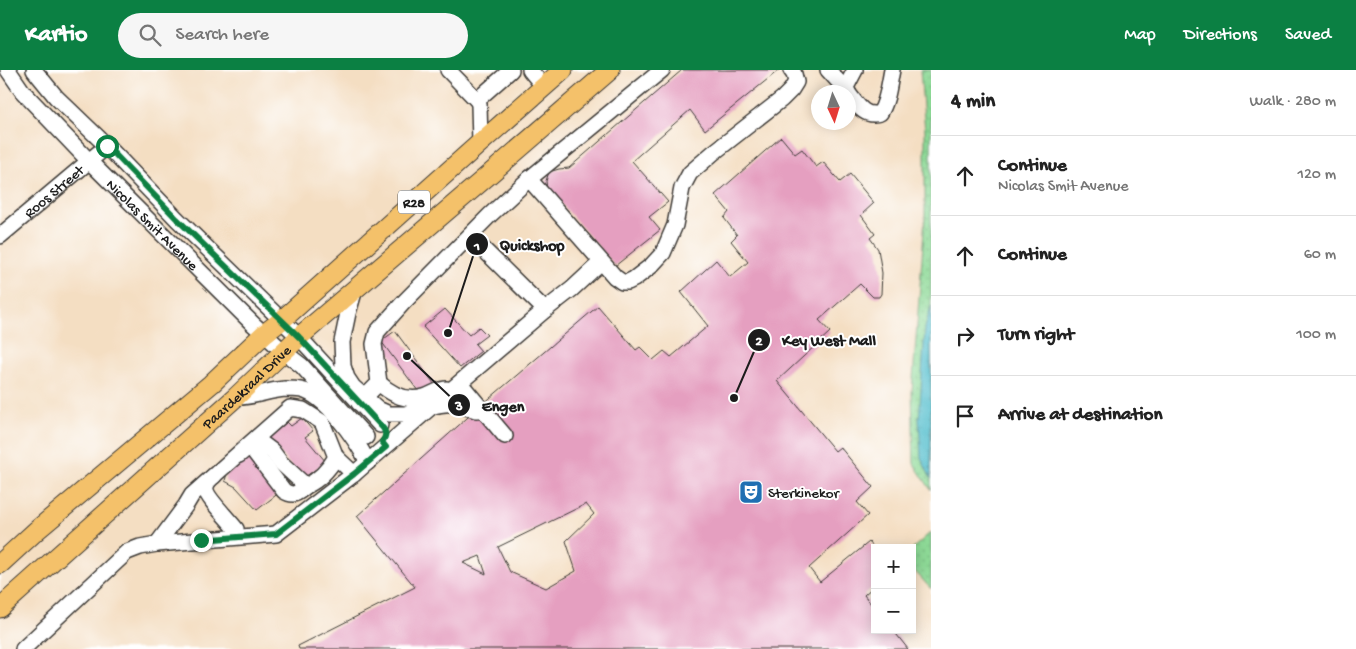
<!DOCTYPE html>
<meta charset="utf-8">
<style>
:root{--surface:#fff;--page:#f6f6f6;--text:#222;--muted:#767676;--line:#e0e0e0;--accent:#0b8043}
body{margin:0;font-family:"Gochi Hand",sans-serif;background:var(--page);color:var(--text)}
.controls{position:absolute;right:15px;bottom:15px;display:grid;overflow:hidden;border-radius:0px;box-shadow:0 2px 12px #0003}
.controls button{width:45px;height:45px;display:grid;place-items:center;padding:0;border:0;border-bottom:1px solid var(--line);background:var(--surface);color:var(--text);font:25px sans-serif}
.compass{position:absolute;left:811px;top:15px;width:45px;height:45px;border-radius:50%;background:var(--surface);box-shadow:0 2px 12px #0003;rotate:176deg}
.stop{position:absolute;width:15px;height:15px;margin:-11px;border:4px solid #0b8043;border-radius:50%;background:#fff}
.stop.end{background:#0b8043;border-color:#fff;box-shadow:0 1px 5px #0008}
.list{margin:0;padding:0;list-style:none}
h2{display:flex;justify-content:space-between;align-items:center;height:65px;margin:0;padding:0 20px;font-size:21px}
h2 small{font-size:16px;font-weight:400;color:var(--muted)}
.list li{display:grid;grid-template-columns:32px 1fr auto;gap:15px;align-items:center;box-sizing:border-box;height:80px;padding:0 20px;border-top:1px solid var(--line)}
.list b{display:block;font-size:19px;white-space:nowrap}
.list p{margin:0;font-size:16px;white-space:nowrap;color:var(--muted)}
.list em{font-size:16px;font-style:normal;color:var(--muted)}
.icon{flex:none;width:28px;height:28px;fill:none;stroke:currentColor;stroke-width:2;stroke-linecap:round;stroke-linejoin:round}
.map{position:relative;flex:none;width:931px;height:579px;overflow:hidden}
header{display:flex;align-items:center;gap:30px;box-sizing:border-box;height:70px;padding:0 25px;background:var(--accent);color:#fff}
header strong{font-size:24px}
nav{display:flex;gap:28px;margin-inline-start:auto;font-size:18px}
.search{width:350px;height:45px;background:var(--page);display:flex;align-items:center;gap:12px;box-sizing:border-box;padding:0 18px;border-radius:28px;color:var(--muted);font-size:19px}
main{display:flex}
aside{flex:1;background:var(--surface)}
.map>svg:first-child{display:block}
.park{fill:url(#park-dots);stroke:#547a59}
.water{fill:url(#water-ripples);stroke:#366c74}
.building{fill:#e59fc0;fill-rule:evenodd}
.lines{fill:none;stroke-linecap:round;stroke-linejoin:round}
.minor-casing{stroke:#3c3935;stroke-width:18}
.major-casing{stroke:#3c3935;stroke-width:21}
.minor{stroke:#fff;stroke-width:15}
.major{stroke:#f4c16a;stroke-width:19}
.route{stroke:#0b8043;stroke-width:6}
.labels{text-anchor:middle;stroke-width:4;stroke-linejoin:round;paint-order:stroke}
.shield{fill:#fff;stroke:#606060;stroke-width:1}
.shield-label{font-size:14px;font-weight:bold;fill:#1c1c1c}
.street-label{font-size:15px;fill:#1c1c1c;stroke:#fff}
.poi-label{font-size:15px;fill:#1c1c1c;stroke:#fff;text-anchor:start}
.leader{fill:none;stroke:#1c1c1c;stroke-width:2}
.callout-dot{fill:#1c1c1c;stroke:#fff;stroke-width:2}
.mark-label{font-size:15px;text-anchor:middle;font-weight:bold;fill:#fff}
.callout-label{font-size:16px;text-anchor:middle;font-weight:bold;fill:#1c1c1c;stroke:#fff;stroke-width:4;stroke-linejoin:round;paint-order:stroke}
</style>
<header>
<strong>Kartio</strong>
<div class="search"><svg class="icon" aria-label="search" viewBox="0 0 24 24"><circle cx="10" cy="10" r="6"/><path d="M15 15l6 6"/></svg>Search here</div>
<nav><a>Map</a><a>Directions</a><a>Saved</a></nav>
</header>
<main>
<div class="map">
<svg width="931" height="579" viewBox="0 0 931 579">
<defs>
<pattern id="park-dots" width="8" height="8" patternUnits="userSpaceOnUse" patternTransform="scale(1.25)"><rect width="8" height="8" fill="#8dd996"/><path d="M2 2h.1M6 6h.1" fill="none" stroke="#79ba81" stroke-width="1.8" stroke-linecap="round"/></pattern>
<pattern id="water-ripples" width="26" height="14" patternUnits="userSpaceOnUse" patternTransform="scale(1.25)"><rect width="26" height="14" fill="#51bdcc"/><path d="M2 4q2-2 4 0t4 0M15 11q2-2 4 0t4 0" fill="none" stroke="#4299a5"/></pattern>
</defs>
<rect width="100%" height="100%" fill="#fff"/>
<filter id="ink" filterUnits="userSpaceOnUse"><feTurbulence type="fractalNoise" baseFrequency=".02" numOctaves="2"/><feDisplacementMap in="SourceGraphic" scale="10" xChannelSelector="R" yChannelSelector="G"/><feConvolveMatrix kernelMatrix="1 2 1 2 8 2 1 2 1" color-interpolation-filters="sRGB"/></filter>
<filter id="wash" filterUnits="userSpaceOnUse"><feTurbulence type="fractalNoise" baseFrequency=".0096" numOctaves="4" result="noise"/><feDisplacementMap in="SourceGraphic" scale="20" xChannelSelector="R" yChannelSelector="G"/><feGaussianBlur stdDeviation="1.12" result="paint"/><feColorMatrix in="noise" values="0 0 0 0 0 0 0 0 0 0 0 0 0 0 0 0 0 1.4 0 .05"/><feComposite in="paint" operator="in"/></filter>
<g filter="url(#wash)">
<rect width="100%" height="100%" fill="#f4dec2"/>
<g class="park">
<polygon points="920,0 931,0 931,420 914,394 912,322 925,147 925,61"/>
<polygon points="931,462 931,519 912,498 912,479"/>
</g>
<polygon class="water" points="931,236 931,409 921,388 919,350 925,258"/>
<g id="blocks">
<g class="building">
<polygon points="682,0 779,0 705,60 690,40 632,91 668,132 649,147 660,160 615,196 559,131 553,128 547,120 546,111 549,102 559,99 569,98"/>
<path d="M781 67 795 84 802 79 816 97 823 92 840 112 850 104 874 133 861 145 875 164 870 168 878 179 882 203 881 224 879 227H873L860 214 819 250 830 262 777 311 835 381 840 377 873 417 857 432 868 445 809 498 820 512 869 472 875 479V515L864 525 875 539V560H893L908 579H299L298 576 415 517 357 446 476 340 598 236 636 280 640 277 653 290 664 281 671 287 708 256 681 222 716 190 730 207 748 192 731 171 737 165 724 148 729 142 715 125ZM586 434 594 444 566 471 576 501 546 518 510 502 498 477ZM480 486 486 504 463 493Z"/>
<polygon points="445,239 469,265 479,257 487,265 475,274 481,281 460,298 423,257"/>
<polygon points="395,261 435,315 421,325 381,271"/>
<polygon points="283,348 291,356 302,348 313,361 305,367 326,392 302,409 264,364"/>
<polygon points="243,387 261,392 260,403 280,422 257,440 236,417 225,411 228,399"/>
</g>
</g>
</g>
<g filter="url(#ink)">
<use href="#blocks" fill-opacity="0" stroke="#3c3935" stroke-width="1"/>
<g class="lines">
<g class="minor-casing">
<g id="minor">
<path id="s1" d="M8 0 23 22 89 91 253 254 284 282 302 296 366 367"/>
<polyline points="34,0 56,27 107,76 177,149 299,267 380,355"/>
<polyline points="448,0 477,30 479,34 480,73"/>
<polyline points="530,0 544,17"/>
<polyline points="662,0 529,109 615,207 622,212 628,212 634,209 651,196 663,183 675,155 682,118 690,103 713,83 782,29 791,20 796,12 794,4 791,0"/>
<polyline points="828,0 848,22"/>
<polyline points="845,19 855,0"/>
<path d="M848 23C857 34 864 48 880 43 888 31 889 14 892 0"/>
<polyline points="477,30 511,0"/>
<path id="s2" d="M0 166 107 76"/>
<polyline points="470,166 545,240"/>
<polyline points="355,219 348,243 342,272 343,296 347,308 353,317 378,339 389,344 405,344 431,337 545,240 572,219 601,192"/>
<path d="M379 313C392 325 407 332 424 327 432 325 438 319 447 319"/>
<polyline points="460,313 480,337"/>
<path d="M236 327C253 328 268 320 285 319 290 319 296 319 301 320 326 325 356 370 368 392"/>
<polyline points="359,333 379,313 374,274 377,262 403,233 490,145 529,109"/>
<polyline points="483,340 505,366"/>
<path d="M256 369 272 381 280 392 306 416C319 410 329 399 336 387"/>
<path d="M239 385 246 379H252L284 421C294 427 298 423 306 416"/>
<path d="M214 406C210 409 205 414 206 420 207 428 230 451 236 459"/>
<path d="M157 474 186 435 192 425 290 338 303 340 322 352 336 387 354 404 431 337C449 331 457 334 476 340"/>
<polyline points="23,579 127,482 140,477 157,474 276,464 354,404"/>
</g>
</g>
<g class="major-casing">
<g id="major">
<polyline points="0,494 37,460 211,314 264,264 282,250 480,73 563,0"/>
<path id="s3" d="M0 538 236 327 299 267 491 103 610 0"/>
</g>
</g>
<use href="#minor" class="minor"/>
<use href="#major" class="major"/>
</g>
</g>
<g class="lines" filter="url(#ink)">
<path class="route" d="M107 76 177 149 299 267 382 357C387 362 386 367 382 372L386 377 354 404 276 464 201 470"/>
</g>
<defs>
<g id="theatre-square" transform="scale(1.25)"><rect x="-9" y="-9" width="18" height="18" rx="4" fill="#1f6fb2" stroke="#fff"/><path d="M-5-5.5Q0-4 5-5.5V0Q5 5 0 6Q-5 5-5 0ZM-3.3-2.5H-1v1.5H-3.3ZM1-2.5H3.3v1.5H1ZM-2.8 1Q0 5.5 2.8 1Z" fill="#fff"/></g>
</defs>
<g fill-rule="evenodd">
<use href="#theatre-square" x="751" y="422"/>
</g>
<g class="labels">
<rect class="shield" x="398" y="120.5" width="32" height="23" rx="4"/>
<g class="shield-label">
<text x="414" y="137">R28</text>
</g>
<g class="street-label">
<text dy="5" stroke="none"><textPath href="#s2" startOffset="70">Roos Street</textPath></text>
<text dy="5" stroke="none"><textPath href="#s1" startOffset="212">Nicolas Smit Avenue</textPath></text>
<text dy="5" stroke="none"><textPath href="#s3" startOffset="331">Paardekraal Drive</textPath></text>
</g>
<g class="poi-label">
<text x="768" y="427">Sterkinekor</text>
</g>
</g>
<path class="leader" d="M448 263L477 174M734 328L759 270M407 286L459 335"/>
<g class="callout-dot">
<circle cx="448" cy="263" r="5"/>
<circle cx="734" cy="328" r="5"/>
<circle cx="407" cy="286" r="5"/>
<circle cx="477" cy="174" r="12"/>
<circle cx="759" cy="270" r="12"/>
<circle cx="459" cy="335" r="12"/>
</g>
<g class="mark-label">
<text x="477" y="180">1</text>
<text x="759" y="275">2</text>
<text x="459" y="340">3</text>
</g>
<g class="callout-label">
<text x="532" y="180">Quickshop</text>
<text x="829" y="275">Key West Mall</text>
<text x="503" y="341">Engen</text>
</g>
</svg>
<div class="controls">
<button>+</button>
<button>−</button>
</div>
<svg class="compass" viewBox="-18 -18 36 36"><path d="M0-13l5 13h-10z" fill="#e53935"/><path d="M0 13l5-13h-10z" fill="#767676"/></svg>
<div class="stop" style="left:107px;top:76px"></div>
<div class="stop end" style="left:201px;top:470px"></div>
</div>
<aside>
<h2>4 min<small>Walk · 280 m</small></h2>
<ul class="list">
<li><svg class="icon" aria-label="ahead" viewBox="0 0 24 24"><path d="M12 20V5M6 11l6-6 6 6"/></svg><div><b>Continue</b><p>Nicolas Smit Avenue</p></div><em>120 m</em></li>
<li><svg class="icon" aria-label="ahead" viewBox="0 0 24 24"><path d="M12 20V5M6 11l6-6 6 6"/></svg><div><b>Continue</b></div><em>60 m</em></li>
<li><svg class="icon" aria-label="right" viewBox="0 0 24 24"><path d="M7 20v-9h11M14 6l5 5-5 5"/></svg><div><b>Turn right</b></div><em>100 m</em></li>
<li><svg class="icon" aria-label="arrive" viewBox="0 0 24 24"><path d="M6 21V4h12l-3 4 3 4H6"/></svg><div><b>Arrive at destination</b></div></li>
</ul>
</aside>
</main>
